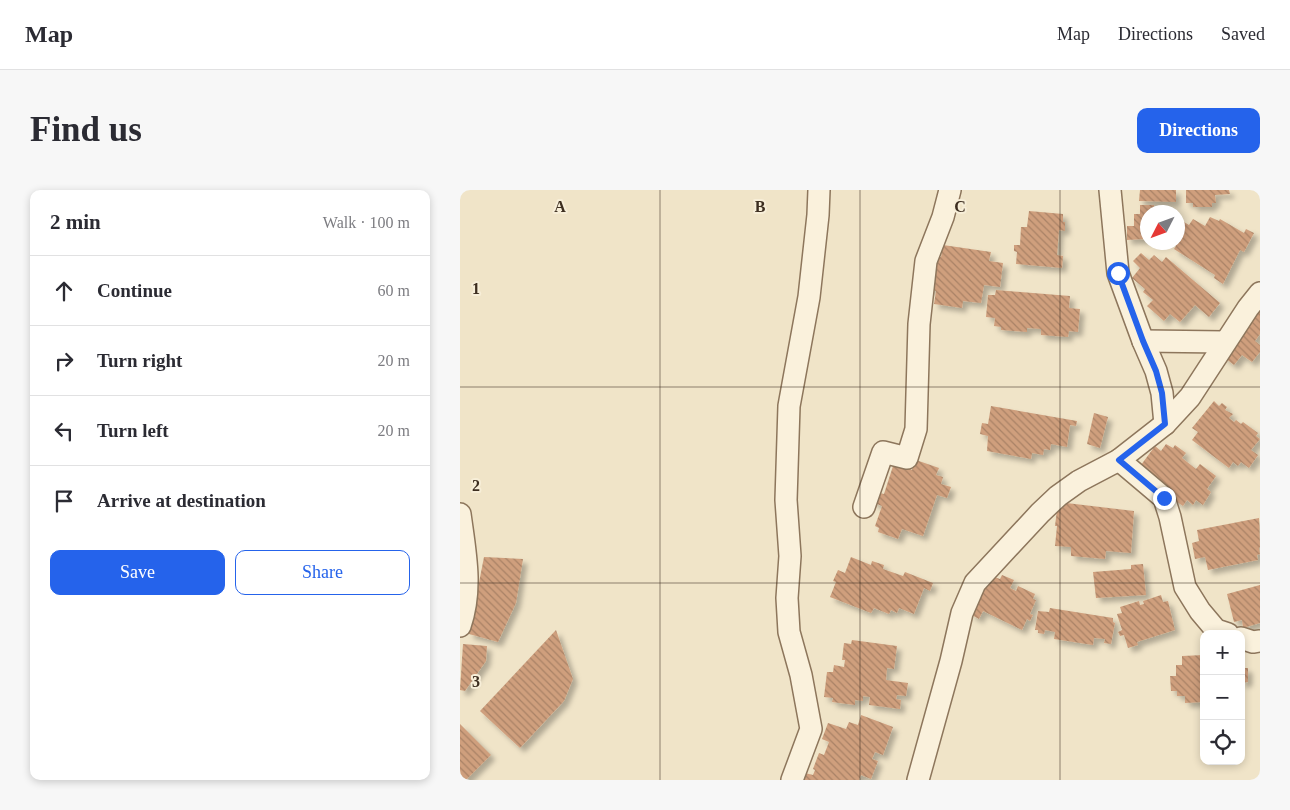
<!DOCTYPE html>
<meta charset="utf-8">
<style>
:root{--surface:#fff;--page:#f7f7f7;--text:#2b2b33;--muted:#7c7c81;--line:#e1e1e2;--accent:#2563eb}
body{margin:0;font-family:Georgia,serif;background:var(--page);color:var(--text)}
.controls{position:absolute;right:15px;bottom:15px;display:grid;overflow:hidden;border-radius:10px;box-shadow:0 2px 8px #0003}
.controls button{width:45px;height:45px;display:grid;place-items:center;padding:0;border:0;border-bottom:1px solid var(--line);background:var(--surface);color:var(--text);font:25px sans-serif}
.compass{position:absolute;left:680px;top:15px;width:45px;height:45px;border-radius:50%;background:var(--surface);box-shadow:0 2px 8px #0003;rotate:228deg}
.stop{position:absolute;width:15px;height:15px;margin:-11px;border:4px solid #2563eb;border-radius:50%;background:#fff}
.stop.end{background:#2563eb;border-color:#fff;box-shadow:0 1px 5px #0008}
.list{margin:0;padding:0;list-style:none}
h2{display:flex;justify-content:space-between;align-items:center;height:65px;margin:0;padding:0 20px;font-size:21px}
h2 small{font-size:16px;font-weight:400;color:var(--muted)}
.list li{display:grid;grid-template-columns:32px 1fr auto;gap:15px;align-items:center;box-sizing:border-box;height:70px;padding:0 20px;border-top:1px solid var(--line)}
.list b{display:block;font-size:19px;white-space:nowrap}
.list em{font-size:16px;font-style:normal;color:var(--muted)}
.actions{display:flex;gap:10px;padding:15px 20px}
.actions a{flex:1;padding:11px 0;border:1px solid var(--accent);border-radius:10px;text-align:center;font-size:18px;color:var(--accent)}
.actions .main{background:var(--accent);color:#fff}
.icon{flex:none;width:28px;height:28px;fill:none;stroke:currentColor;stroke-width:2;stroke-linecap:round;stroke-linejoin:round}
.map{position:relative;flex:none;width:800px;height:590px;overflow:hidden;border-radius:10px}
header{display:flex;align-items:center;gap:30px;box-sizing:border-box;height:70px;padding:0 25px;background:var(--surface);border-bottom:1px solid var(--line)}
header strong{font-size:24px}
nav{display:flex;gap:28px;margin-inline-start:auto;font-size:18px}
.intro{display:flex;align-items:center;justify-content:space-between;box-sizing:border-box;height:120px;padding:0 30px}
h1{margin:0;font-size:35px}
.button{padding:12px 22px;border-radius:10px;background:var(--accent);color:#fff;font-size:18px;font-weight:700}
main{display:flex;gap:30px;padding:0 30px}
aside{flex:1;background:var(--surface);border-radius:10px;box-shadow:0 2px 8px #0003}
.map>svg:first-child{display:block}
.building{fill:url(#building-back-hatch);filter:url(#shadow)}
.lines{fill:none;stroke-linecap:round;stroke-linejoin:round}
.minor-casing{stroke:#8d765c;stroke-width:24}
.minor{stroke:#faf1dc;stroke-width:21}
.route{stroke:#2563eb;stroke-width:6}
.grid{fill:none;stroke:#3d2e20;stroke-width:1;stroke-opacity:0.55}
.grid-label{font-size:16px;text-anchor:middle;font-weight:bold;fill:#3d2e20;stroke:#f7eed8;stroke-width:4;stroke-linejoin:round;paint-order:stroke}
</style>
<header>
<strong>Map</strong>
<nav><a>Map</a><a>Directions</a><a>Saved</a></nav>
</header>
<div class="intro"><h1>Find us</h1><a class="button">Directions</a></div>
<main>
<aside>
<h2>2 min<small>Walk · 100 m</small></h2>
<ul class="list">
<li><svg class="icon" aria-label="ahead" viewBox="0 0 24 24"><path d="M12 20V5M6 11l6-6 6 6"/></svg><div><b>Continue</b></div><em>60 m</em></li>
<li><svg class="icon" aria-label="right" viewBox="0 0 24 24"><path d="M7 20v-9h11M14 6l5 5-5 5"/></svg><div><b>Turn right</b></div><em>20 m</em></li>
<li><svg class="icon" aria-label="left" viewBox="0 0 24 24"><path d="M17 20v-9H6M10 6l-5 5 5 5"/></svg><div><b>Turn left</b></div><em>20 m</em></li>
<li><svg class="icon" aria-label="arrive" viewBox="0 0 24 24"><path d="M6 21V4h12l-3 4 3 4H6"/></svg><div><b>Arrive at destination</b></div></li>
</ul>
<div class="actions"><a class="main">Save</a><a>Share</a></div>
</aside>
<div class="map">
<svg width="800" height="590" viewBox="0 0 800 590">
<defs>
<pattern id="building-back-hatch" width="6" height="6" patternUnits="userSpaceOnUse" patternTransform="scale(1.25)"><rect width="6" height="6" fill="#cf9f7d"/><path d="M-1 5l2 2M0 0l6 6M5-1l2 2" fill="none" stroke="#a98266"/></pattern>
<filter id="shadow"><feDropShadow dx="4.5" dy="4.5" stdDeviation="2.5" flood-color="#0004"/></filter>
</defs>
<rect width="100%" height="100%" fill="#f0e4c8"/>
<g class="building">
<polygon points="680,0 716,0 716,12 679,11"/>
<polygon points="726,0 769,0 770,4 755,5 756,13 752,13 752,17 733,17 733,13 726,13"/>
<polygon points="680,15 694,15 694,22 688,22 688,47 685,47 685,49 667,50 667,36 674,36 674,24 680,24"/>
<polygon points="569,21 603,24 603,32 605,32 605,41 599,40 597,65 603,66 602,78 556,74 557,62 554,61 554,55 560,55 561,37 567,37"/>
<polygon points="750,27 759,31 760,29 784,43 786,39 794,43 784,62 780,60 763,94 754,88 755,85 714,59 716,56 710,52 718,52 718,43 724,32 729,35 733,29 745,36"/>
<polygon points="483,55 531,62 529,71 543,73 540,97 524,95 521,113 503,111 502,118 474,114 476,101 466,99 470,65 481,67"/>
<polygon points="681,63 689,70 694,65 702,72 706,67 760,113 749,127 735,115 720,132 710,124 704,131 687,116 693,110 683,102 685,99 672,88 680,78 673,71"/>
<polygon points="536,100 610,106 609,118 620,119 618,142 609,141 608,147 581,145 581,139 567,138 567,142 541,140 541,137 534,136 535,128 526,127 528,105 535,105"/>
<polygon points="800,117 800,144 795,151 800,155 800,162 792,172 782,165 774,175 761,165"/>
<polygon points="754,211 759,216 762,213 767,217 765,220 773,224 769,228 774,232 776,230 781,234 783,232 798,243 796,246 800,249 791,260 798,265 789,278 781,272 778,276 773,272 769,278 732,250 738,242 732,238"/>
<polygon points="531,216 617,231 616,236 610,235 607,257 591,254 590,260 584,259 583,265 572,263 571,269 527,261 528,246 520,244 522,233 528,234"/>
<polygon points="634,223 648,227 640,258 627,254"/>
<polygon points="706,254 713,258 715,255 726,263 722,268 736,279 740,274 756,286 747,299 751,302 743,315 736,310 733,315 727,310 723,316 684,288 690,280 681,275 695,256 701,261"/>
<polygon points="456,270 479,278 476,285 483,287 481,294 491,297 487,308 477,305 463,346 442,339 438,349 418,342 419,338 415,336 422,316 412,312 415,302 424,304 434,273 452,280"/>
<polygon points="598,312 674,321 671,363 646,361 645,369 611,366 611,357 595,356 597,336 595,336"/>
<polygon points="799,328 800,357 799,358 800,364 797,365 798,370 748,380 745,367 735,369 732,353 739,351 737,340"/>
<polygon points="24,367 63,369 56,413 38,452 9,444"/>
<polygon points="391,367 411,375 412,371 424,375 423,379 443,386 445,382 473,393 470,401 464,398 454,424 439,418 437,423 431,420 429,424 414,418 411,423 370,407 376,392 373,391 378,380 385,383"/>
<polygon points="683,374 686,405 636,408 633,382 671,379 671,375"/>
<polygon points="542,385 554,390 550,398 556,401 558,396 575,404 573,409 576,410 570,424 573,425 570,431 567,429 562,440 523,421 519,429 510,424 526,390 531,392 534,387 540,389"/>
<polygon points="800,395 800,433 783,438 782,430 774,432 767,404"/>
<polygon points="701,405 703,412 708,411 715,440 677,452 678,455 668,458 664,445 660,446 658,442 662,440 657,424 662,423 660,417 679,411 680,415 684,414 683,411"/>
<polygon points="590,418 653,428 653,432 655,433 651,454 644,453 645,449 634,448 633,455 594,449 595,442 585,440 584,444 578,443 578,440 575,440 578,421 589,422"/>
<polygon points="96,440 113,489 104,511 60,558 20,521"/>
<polygon points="392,450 437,456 434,479 427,478 426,490 448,493 446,506 437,505 436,509 441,510 440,519 409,515 410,507 403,506 403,511 395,510 395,515 372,512 373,508 364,507 367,482 373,482 374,475 384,477 385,470 382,470 384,453 391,454"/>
<polygon points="3,454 27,456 26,471 5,501 0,500"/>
<polygon points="744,465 744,512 725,513 725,506 717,506 717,501 711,501 710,486 716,486 716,475 722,475 722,466"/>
<polygon points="781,478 788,478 788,492 781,493"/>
<polygon points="401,525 433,537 423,565 415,562 412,569 418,571 411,589 401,585 399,590 343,590 345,583 353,585 355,580 353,579 359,563 364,565 369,552 362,549 368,533 386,539 389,532 398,535"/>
<polygon points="0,534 31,565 6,590 0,590"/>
</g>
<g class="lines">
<g class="minor-casing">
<g id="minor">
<polyline points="650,0 658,83 683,151 696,181 702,203 705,234"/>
<polyline points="683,151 765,152"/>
<polyline points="659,270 704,308 710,327 725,397 740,421 756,440 768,444"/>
<polyline points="404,317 423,262 447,268 456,239 459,134 466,71 483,27 490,0"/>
<path d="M0 324C5 361 13 399 0 436"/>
<polyline points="781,448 793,452 800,451"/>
<polyline points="332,590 351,539 341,485 329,442 327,408 330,366 326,310 329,216 349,107 358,25 359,0"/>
<polyline points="458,590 491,471 502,423 515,393 580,323 598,306 619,291 659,270 705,234 730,207 788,118 800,103"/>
</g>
</g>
<use href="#minor" class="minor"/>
</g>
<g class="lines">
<polyline class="route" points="658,83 683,151 696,181 702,203 705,234 659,270 704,308"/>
</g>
<path class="grid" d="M200 0V590M400 0V590M600 0V590M0 197H800M0 393H800"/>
<g class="grid-label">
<text x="100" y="22">A</text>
<text x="300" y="22">B</text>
<text x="500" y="22">C</text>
<text x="16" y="104">1</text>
<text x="16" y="301">2</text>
<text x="16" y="497">3</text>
</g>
</svg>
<div class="controls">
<button>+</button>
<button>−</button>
<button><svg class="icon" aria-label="locate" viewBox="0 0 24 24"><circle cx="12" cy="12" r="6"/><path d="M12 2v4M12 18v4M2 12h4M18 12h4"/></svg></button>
</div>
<svg class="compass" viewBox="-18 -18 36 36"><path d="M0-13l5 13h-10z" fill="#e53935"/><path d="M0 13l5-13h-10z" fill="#7c7c81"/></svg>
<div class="stop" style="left:658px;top:83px"></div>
<div class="stop end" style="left:704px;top:308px"></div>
</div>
</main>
